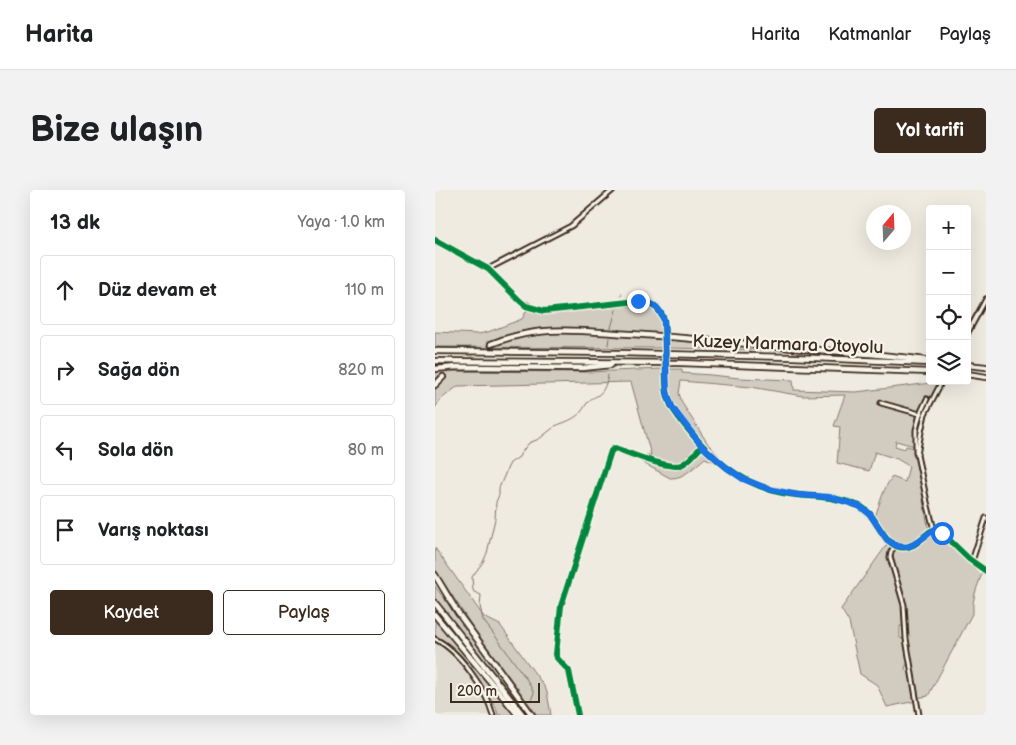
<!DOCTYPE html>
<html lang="tr">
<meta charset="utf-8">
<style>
:root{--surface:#fff;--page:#f2f2f2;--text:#202124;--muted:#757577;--line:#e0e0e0;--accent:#3b2a1e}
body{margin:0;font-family:"Balsamiq Sans",sans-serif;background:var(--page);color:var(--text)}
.controls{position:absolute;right:15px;top:15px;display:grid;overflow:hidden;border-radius:5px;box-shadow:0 5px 20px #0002}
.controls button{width:45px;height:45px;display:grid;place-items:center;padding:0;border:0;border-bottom:1px solid var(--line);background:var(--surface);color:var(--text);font:25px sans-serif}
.compass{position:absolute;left:431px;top:15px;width:45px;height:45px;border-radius:50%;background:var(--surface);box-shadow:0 5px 20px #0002;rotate:19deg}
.scale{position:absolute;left:15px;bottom:12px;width:90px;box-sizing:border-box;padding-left:5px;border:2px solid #3b2a1e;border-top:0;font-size:14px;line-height:18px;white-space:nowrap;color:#3b2a1e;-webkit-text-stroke:4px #f7f3e8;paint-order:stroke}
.stop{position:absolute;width:15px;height:15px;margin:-11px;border:4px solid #1a73e8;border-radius:50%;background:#fff}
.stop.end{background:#1a73e8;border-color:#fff;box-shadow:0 1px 5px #0008}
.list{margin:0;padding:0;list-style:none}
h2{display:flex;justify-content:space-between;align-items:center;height:65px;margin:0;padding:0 20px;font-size:21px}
h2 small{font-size:16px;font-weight:400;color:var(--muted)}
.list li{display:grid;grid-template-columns:32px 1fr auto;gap:15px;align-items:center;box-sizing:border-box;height:70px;margin:0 10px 10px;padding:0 10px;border:1px solid var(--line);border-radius:5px}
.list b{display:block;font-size:19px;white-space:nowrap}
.list em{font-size:16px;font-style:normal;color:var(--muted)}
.actions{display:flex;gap:10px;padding:15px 20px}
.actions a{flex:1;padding:11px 0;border:1px solid var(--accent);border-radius:5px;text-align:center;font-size:18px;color:var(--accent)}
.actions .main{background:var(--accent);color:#fff}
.icon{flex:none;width:28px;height:28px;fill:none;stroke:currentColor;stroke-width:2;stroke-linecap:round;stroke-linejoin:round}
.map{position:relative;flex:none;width:551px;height:525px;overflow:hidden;border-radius:5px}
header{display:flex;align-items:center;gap:30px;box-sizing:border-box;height:70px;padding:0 25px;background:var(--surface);border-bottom:1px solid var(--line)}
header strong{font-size:24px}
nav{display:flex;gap:28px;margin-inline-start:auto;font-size:18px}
.intro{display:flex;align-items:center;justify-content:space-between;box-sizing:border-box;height:120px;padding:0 30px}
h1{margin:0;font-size:35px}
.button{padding:12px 22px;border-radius:5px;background:var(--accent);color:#fff;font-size:18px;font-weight:700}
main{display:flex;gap:30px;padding:0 30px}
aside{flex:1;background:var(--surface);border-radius:5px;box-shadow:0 5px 20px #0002}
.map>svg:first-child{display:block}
.built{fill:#e0dbd0}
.green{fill:#d1cbc0;stroke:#867a6f}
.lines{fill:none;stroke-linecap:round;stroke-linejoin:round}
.stream{stroke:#7e7266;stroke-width:1}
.highway-tunnel{stroke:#cbc4b9;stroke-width:4.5;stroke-dasharray:4.5 2;stroke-linecap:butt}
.minor-casing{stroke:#3b2a1e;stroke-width:7}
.highway-casing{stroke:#3b2a1e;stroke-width:8}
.minor{stroke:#f7f3e8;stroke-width:3}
.highway{stroke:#f7f3e8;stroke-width:4.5}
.minor-bridge-casing{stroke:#3b2a1e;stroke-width:7;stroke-linecap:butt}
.minor-bridge{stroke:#f7f3e8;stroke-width:3}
.cycleway-casing{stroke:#f7f3e8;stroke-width:9}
.cycleway{stroke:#00873e;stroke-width:6}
.route{stroke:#1a73e8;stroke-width:6}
.labels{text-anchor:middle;stroke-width:4.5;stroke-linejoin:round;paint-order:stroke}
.street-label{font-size:18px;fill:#3b2a1e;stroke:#f7f3e8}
</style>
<header>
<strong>Harita</strong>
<nav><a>Harita</a><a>Katmanlar</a><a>Paylaş</a></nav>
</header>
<div class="intro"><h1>Bize ulaşın</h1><a class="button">Yol tarifi</a></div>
<main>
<aside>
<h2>13 dk<small>Yaya · 1.0 km</small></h2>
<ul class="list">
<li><svg class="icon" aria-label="ahead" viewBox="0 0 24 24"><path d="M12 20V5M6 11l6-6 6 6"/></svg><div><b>Düz devam et</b></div><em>110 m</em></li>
<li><svg class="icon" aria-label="right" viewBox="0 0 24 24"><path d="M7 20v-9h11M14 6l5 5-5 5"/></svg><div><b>Sağa dön</b></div><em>820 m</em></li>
<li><svg class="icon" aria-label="left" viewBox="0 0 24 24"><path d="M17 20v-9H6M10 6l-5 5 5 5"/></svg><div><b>Sola dön</b></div><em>80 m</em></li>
<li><svg class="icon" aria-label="arrive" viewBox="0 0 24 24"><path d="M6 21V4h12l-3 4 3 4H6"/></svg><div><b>Varış noktası</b></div></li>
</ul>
<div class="actions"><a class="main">Kaydet</a><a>Paylaş</a></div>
</aside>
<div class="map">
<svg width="551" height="525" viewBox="0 0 551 525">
<rect width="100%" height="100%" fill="#efebe0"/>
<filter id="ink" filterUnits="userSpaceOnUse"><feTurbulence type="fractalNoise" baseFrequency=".02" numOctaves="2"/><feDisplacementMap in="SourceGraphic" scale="10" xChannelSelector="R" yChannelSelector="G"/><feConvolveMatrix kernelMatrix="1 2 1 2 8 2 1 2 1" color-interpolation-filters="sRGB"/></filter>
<g filter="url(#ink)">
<polygon class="built" points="0,452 14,463 35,486 50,513 53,525 0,525"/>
<g class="green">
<path d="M204 114C223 114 227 126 227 144 206 142 186 141 165 139 126 136 89 135 54 152L58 156 76 150 101 144 132 142 264 152 370 161 364 162V161L233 158 0 157V142L43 144 53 142 87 129 93 118C101 122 108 123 117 123Z"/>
<polygon points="227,179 230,205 233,214 262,255 259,259 244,273 235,273 211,265 216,265 196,192 23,196 5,210 0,218 0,200 11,188 4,185 0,190 0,183 9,181 151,182"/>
<path d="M233 179H247V183L276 185 304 188 358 190 359 200 421 202 505 192 495 209 491 208C483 225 478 236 479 256L461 251 460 256 470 259 471 256 479 258 490 306 488 311 494 341C464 364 458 357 440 327 445 313 448 299 457 287L470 292 474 276 462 269 440 262 434 281 402 273 405 237 399 236 410 205 368 206 316 197 246 191 244 203 247 213 273 254 296 279 276 262 263 248 239 216 234 205Z"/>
<path d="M267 261 291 280 279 272 270 268C260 276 249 289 235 288L201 269C217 274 237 285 252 275 258 271 263 265 267 261Z"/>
<path d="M502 343 506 345 534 372 548 381C543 395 537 407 538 422L493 506 482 508C479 487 475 465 473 443 472 432 472 420 469 409 466 399 452 369 458 361 462 355 470 361 476 359 487 357 491 345 502 343Z"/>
<polygon points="453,353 457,356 453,365 454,369 468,420 468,436 465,436 465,448 470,449 474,475 471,475 470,480 473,481 475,480 481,511 452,517 442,495 425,484 414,432 406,419"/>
<polygon points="0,358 49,427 65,435 109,496 112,502 116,525 102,525 35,433 0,379"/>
<polygon points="0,396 93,525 3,413 0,409"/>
<path d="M0 430 71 515 79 525H63L61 517C47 495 24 455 0 447Z"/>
</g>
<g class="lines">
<g class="stream">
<polyline points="186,106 187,103"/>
<polyline points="176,138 181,120"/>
<polyline points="173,155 174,148"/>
<path d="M120 236C130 232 138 230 145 223 149 219 151 213 155 210 159 206 157 209 162 206 169 202 172 192 173 185"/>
<polyline points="96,510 99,503 92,490 64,451 48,430 45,416 46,405 39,402 38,400 37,387 48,372 52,363 60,329 61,312 64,305 64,298 73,277 75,273 84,267 86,263 94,253 104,249 118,238"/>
</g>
<path class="highway-tunnel" d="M8 187C23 174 38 163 56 154"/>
<g class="minor-casing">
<g id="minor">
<polyline points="0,50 53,79 85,111 98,118 109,121 119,120 178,114 210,112 216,113 222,117 226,123 229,130"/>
<polyline points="53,79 136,36 178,0"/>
<polyline points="532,144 551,109"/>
<path d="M231 189C232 213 239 221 254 240 278 270 307 294 346 302 372 308 400 303 424 316 442 325 445 354 467 357 478 358 487 348 496 341L499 340 507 343 534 369 551 381"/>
<polyline points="446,213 485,224 481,240 481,262"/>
<polyline points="485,224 492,209"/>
<polyline points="499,340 492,312 482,265 486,242 490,224 507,191"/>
<polyline points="460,355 456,362 455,367 469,415 471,449 484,525"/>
<polyline points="537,371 551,328"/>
<path d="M0 449C24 460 51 500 58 525"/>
<path d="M143 525 134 481 122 468 121 464 126 416 176 261 180 258C194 263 233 280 246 275 254 272 261 262 267 256"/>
</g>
</g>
<g class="highway-casing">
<g id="highway">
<path d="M56 154C105 134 145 141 195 144 242 147 289 152 335 156 387 161 439 163 491 170"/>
<polyline points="0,161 186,163 357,167 495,173"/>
<polyline points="0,171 246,173 495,182"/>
<polyline points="532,175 551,177"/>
<polyline points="0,179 22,177 148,178 176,175"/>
<polyline points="532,184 551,187"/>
<polyline points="0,195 8,187"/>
<polyline points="0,385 23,423 97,525"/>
<polyline points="0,413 88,525"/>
<polyline points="0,425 83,525"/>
</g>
</g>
<use href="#minor" class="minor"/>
<use href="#highway" class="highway"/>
<g class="minor-bridge-casing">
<polyline id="minor-bridge" points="229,130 231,189"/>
</g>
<use href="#minor-bridge" class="minor-bridge"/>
<g class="cycleway-casing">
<g id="cycleway">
<path d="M0 50 53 79 85 111 91 116 109 121 119 120 203 111C217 112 224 117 229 130 230 147 230 163 231 179 231 189 230 200 234 210 237 220 245 229 252 238 277 269 304 292 343 302 369 308 396 304 421 315 426 316 430 319 434 323 445 336 455 366 478 355 484 352 490 345 496 341L499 340 505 341 534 369 551 381"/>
<path d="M143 525 134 481 122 468 121 464 126 416 176 261 180 258C194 263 233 280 246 275 254 272 261 262 267 256"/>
</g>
</g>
<use href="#cycleway" class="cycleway"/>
</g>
</g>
<g class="lines" filter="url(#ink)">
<path class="route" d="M203 111C218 112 224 117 229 130L232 202 237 217 267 256 291 277 308 289 334 299 363 305 395 307 424 316 435 324 452 350 462 356 472 357 479 354 499 340 507 343"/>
</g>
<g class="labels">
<g class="street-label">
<text transform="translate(353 154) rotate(2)" y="6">Kuzey Marmara Otoyolu</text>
</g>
</g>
</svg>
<div class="controls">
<button>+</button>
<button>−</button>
<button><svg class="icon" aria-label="locate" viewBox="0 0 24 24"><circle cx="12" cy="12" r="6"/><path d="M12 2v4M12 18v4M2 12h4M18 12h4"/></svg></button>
<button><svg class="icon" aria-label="layers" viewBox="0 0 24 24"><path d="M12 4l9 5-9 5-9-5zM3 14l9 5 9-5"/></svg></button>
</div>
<svg class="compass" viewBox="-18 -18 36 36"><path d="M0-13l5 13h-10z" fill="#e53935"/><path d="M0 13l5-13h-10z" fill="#757577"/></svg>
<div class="scale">200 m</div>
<div class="stop" style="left:507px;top:343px"></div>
<div class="stop end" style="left:203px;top:111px"></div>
</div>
</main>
